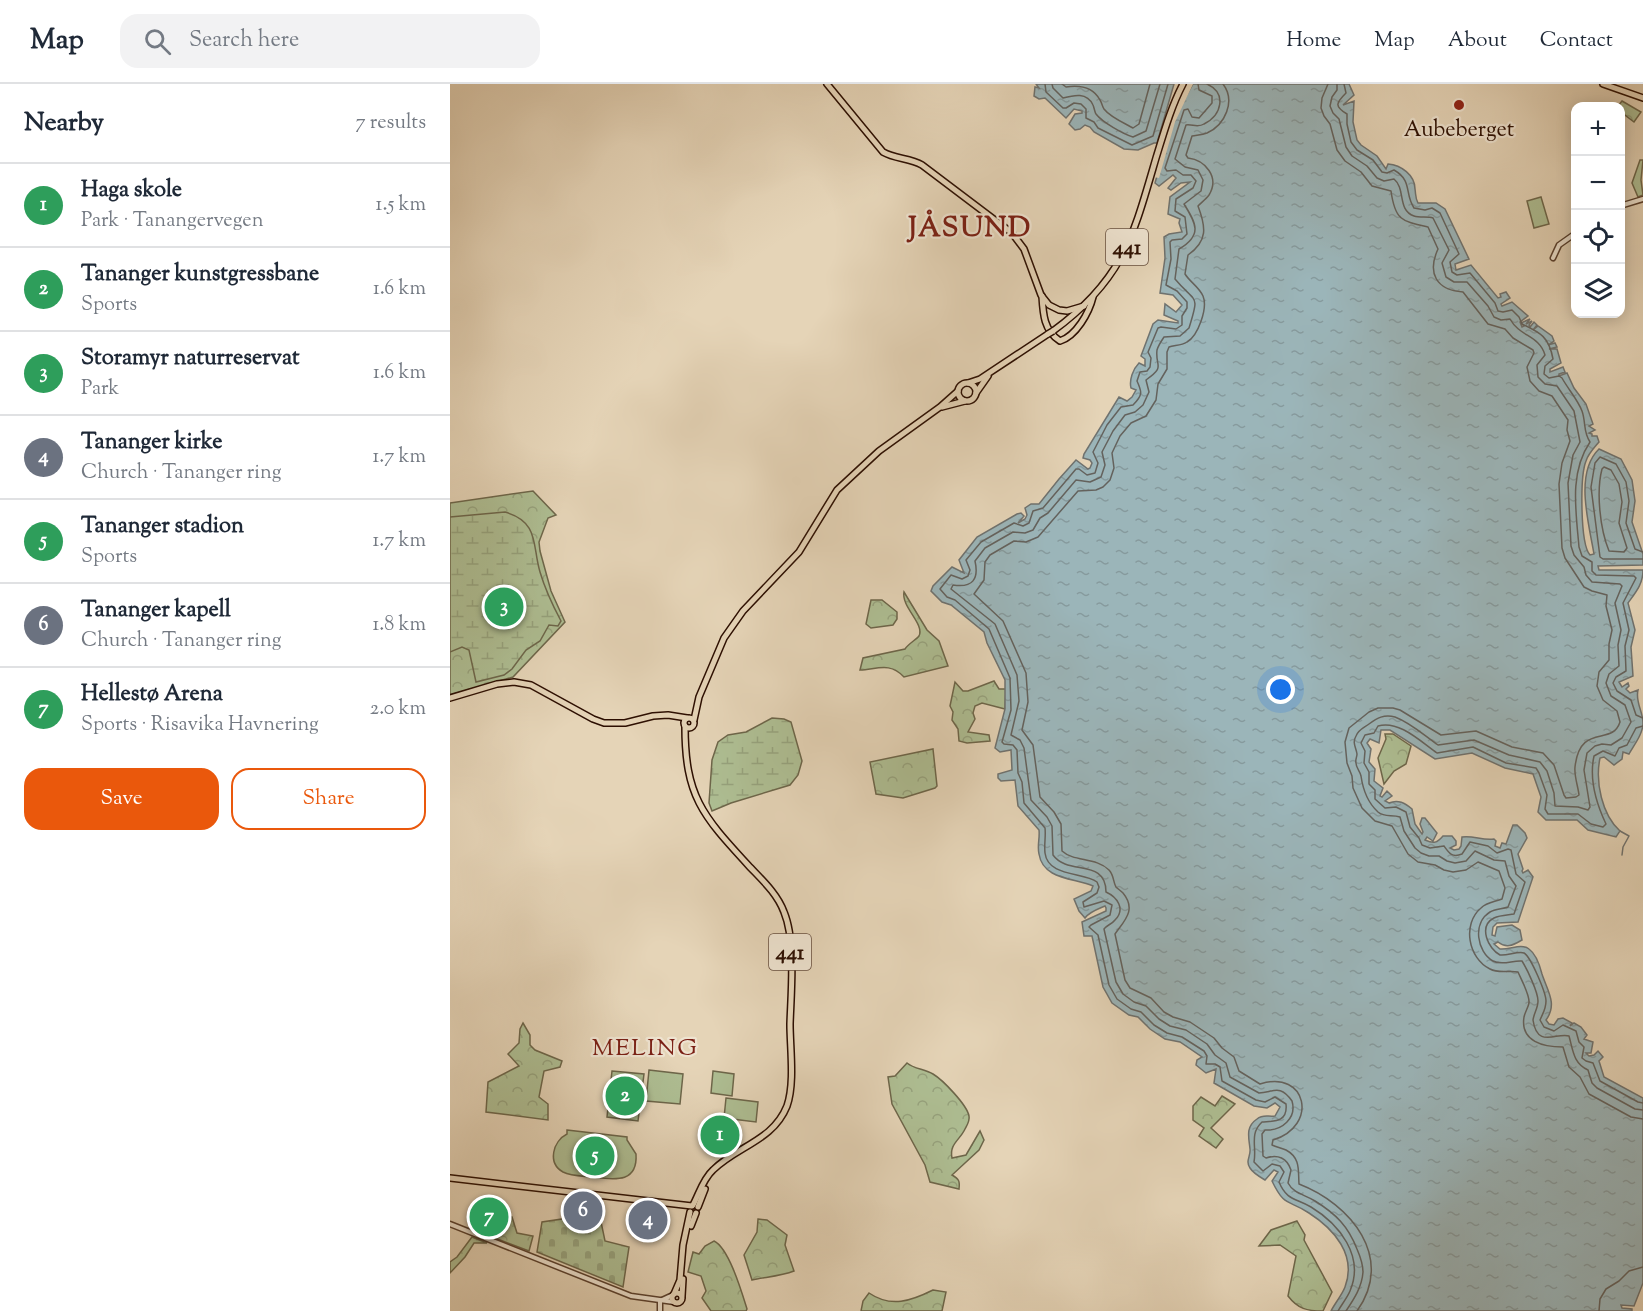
<!DOCTYPE html>
<meta charset="utf-8">
<style>
:root{--surface:#fff;--page:#f2f2f3;--text:#1f2937;--muted:#747a83;--line:#e0e1e3;--accent:#ea580c}
body{margin:0;font-family:"Sorts Mill Goudy",serif;background:var(--page);color:var(--text)}
.controls{position:absolute;right:18px;top:18px;display:grid;overflow:hidden;border-radius:12px;box-shadow:0 3px 15px #0003}
.controls button{width:54px;height:54px;display:grid;place-items:center;padding:0;border:0;border-bottom:2px solid var(--line);background:var(--surface);color:var(--text);font:30px sans-serif}
.you{position:absolute;left:831px;top:606px;width:21px;height:21px;margin:-15px;border:4px solid #fff;border-radius:50%;background:#1a73e8;box-shadow:0 0 0 9px #1a73e833}
.badge{display:grid;place-items:center;width:39px;height:39px;border-radius:50%;background:var(--accent);color:#fff;font-size:20px;font-weight:700}
.pin{position:absolute;translate:-50% -50%;border:3px solid #fff;box-shadow:0 2px 6px #0006}
.list{margin:0;padding:0;list-style:none}
h2{display:flex;justify-content:space-between;align-items:center;height:78px;margin:0;padding:0 24px;font-size:26px}
h2 small{font-size:20px;font-weight:400;color:var(--muted)}
.list li{display:grid;grid-template-columns:39px 1fr auto;gap:18px;align-items:center;box-sizing:border-box;height:84px;padding:0 24px;border-top:2px solid var(--line)}
.list b{display:block;font-size:22px;white-space:nowrap}
.list p{margin:0;font-size:20px;white-space:nowrap;color:var(--muted)}
.list em{font-size:20px;font-style:normal;color:var(--muted)}
.actions{display:flex;gap:12px;padding:18px 24px}
.actions a{flex:1;padding:14px 0;border:2px solid var(--accent);border-radius:18px;text-align:center;font-size:21px;color:var(--accent)}
.actions .main{background:var(--accent);color:#fff}
.icon{flex:none;width:33px;height:33px;fill:none;stroke:currentColor;stroke-width:2;stroke-linecap:round;stroke-linejoin:round}
.map{position:relative;flex:none;width:1193px;height:1227px;overflow:hidden}
header{display:flex;align-items:center;gap:36px;box-sizing:border-box;height:84px;padding:0 30px;background:var(--surface);border-bottom:2px solid var(--line)}
header strong{font-size:28px}
nav{display:flex;gap:33px;margin-inline-start:auto;font-size:21px}
.search{width:420px;height:54px;background:var(--page);display:flex;align-items:center;gap:15px;box-sizing:border-box;padding:0 21px;border-radius:18px;color:var(--muted);font-size:22px}
main{display:flex}
aside{flex:1;background:var(--surface)}
.map>svg:first-child{display:block}
.grass{fill:#aebe93;stroke:#6d664a;stroke-width:1.5}
.forest{fill:url(#forest-crowns);stroke:#6d664a;stroke-width:1.5}
.wetland{fill:url(#wetland-marsh);stroke:#6d664a;stroke-width:1.5}
.cemetery{fill:url(#cemetery-stones);stroke:#6d664a;stroke-width:1.5}
.water{fill:url(#water-ripples);stroke:#6f726f;stroke-width:1.5}
.pier{fill:#e5d4b7}
.lines{fill:none;stroke-linecap:round;stroke-linejoin:round}
.shore{stroke:#64625d;stroke-width:1.5}
.stream{stroke:#6f726f;stroke-width:1.5}
.minor-casing{stroke:#5a402e;stroke-width:7}
.major-casing{stroke:#2c0e01;stroke-width:8}
.minor{stroke:#eee3d0;stroke-width:4}
.major{stroke:#e5d4b7;stroke-width:5}
.major-bridge-casing{stroke:#2c0e01;stroke-width:8;stroke-linecap:butt}
.major-bridge{stroke:#e5d4b7;stroke-width:5}
.poi-dot{fill:#8f2418;stroke:#eee3d0;stroke-width:2}
.labels{text-anchor:middle;stroke-width:4.5;stroke-linejoin:round;paint-order:stroke}
.shield{fill:#eee3d0;stroke:#664e3f;stroke-width:1.5}
.shield-label{font-size:21px;font-weight:bold;fill:#2c0e01}
.poi-label{font-size:22px;fill:#2c0e01;stroke:#eee3d0}
.neighbourhood-label{font-size:24px;letter-spacing:1.5px;fill:#7a1f14;stroke:#eee3d0}
.district-label{font-size:28px;font-weight:bold;letter-spacing:1.5px;fill:#7a1f14;stroke:#eee3d0}
</style>
<header>
<strong>Map</strong>
<div class="search"><svg class="icon" aria-label="search" viewBox="0 0 24 24"><circle cx="10" cy="10" r="6"/><path d="M15 15l6 6"/></svg>Search here</div>
<nav><a>Home</a><a>Map</a><a>About</a><a>Contact</a></nav>
</header>
<main>
<aside>
<h2>Nearby<small>7 results</small></h2>
<ul class="list">
<li><span class="badge" style="background:#2e9e5b">1</span><div><b>Haga skole</b><p>Park · Tanangervegen</p></div><em>1.5 km</em></li>
<li><span class="badge" style="background:#2e9e5b">2</span><div><b>Tananger kunstgressbane</b><p>Sports</p></div><em>1.6 km</em></li>
<li><span class="badge" style="background:#2e9e5b">3</span><div><b>Storamyr naturreservat</b><p>Park</p></div><em>1.6 km</em></li>
<li><span class="badge" style="background:#6b7280">4</span><div><b>Tananger kirke</b><p>Church · Tananger ring</p></div><em>1.7 km</em></li>
<li><span class="badge" style="background:#2e9e5b">5</span><div><b>Tananger stadion</b><p>Sports</p></div><em>1.7 km</em></li>
<li><span class="badge" style="background:#6b7280">6</span><div><b>Tananger kapell</b><p>Church · Tananger ring</p></div><em>1.8 km</em></li>
<li><span class="badge" style="background:#2e9e5b">7</span><div><b>Hellestø Arena</b><p>Sports · Risavika Havnering</p></div><em>2.0 km</em></li>
</ul>
<div class="actions"><a class="main">Save</a><a>Share</a></div>
</aside>
<div class="map">
<svg width="1193" height="1227" viewBox="0 0 1193 1227">
<defs>
<pattern id="forest-crowns" width="20" height="18" patternUnits="userSpaceOnUse" patternTransform="scale(1.5)"><rect width="20" height="18" fill="#aebe93"/><path d="M2 6a3 3 0 1 1 6 0M12 15a3 3 0 1 1 6 0" fill="none" stroke="#96a27d"/></pattern>
<pattern id="wetland-marsh" width="20" height="14" patternUnits="userSpaceOnUse" patternTransform="scale(1.5)"><rect width="20" height="14" fill="#aebe93"/><path d="M1 5h8M5 5V1M11 12h8M15 12V8" fill="none" stroke="#96a27d"/></pattern>
<pattern id="cemetery-stones" width="16" height="16" patternUnits="userSpaceOnUse" patternTransform="scale(1.5)"><rect width="16" height="16" fill="#aebe93"/><path d="M2 7V4a2 2 0 0 1 4 0v3zM10 15v-3a2 2 0 0 1 4 0v3z" fill="#96a27d"/></pattern>
<pattern id="water-ripples" width="26" height="14" patternUnits="userSpaceOnUse" patternTransform="scale(1.5)"><rect width="26" height="14" fill="#9bb5b9"/><path d="M2 4q2-2 4 0t4 0M15 11q2-2 4 0t4 0" fill="none" stroke="#869a9d"/></pattern>
</defs>
<rect width="100%" height="100%" fill="#e5d4b7"/>
<filter id="stains"><feTurbulence type="fractalNoise" baseFrequency=".00333" numOctaves="4"/><feColorMatrix values="0 0 0 0 .2 0 0 0 0 .09 0 0 0 0 .02 0 0 0 .5 -.17"/></filter>
<radialGradient id="worn" r=".72"><stop offset=".6" stop-color="#630" stop-opacity="0"/><stop offset="1" stop-color="#630" stop-opacity=".3"/></radialGradient>
<g class="grass">
<polygon points="1190,76 1193,76 1191,96 1193,111 1188,113 1182,99"/>
<polygon points="1091,113 1099,140 1084,144 1077,117"/>
<polygon points="199,986 233,990 230,1020 196,1017"/>
<polygon points="162,987 194,990 188,1037 157,1033"/>
<polygon points="263,987 284,990 282,1012 261,1009"/>
<polygon points="276,1014 308,1018 306,1038 274,1034"/>
<path d="M117 1046 177 1053V1056L186 1070C188 1101 162 1095 141 1093 132 1092 121 1092 113 1088 97 1079 103 1057 117 1050Z"/>
</g>
<g class="forest">
<polygon points="1172,17 1191,28 1184,38 1171,28 1170,22 1168,22"/>
<polygon points="83,407 106,431 98,434 89,458 90,467 101,507 115,538 63,593 0,611 0,419"/>
<path d="M454 508 477 546 489 557 498 582 454 593C440 578 428 585 410 586L413 574 455 565C458 560 467 555 469 552 475 540 451 523 454 508Z"/>
<polygon points="421,516 432,516 447,528 447,535 443,541 421,544 416,540"/>
<polygon points="544,597 549,605 556,605 555,625 532,619 525,622 523,629 525,635 518,648 539,651 540,657 517,659 509,657 508,645 502,636 503,628 500,622 505,598 513,607 518,607"/>
<polygon points="935,650 943,650 961,662 956,680 944,687 934,700 928,674 936,655"/>
<polygon points="483,665 487,702 485,704 453,714 426,710 420,678"/>
<polygon points="73,939 80,951 80,961 85,966 112,977 110,983 94,987 89,1013 98,1020 98,1036 36,1028 38,998 69,982 58,970 69,959 70,945"/>
<path d="M457 979C464 985 475 985 483 990 493 996 517 1021 519 1032 520 1037 517 1041 515 1045 510 1056 499 1060 502 1074L516 1071 530 1047 534 1056 529 1066 502 1091C509 1095 510 1097 509 1105L480 1098 475 1081 442 1020 438 993 445 992Z"/>
<polygon points="772,1012 785,1020 761,1044 773,1055 766,1064 749,1052 754,1044 743,1036 743,1022 751,1013 765,1022"/>
<circle cx="270" cy="1053" r="10"/>
<polygon points="51,1132 62,1133 67,1149 83,1152 79,1167 19,1144 50,1146"/>
<path d="M308 1135 317 1136 337 1151 335 1161 344 1187C331 1192 316 1193 302 1196L294 1171 307 1148Z"/>
<path d="M847 1137 855 1151 854 1156 882 1208 873 1227C857 1227 848 1225 838 1212L846 1172 830 1161 809 1162 821 1146Z"/>
<polygon points="22,1153 37,1159 24,1159 15,1173 0,1189 0,1178 7,1173"/>
<path d="M264 1157C279 1164 292 1209 297 1225L296 1227H261L252 1214 256 1207 251 1192 238 1188 243 1168 249 1170 255 1162Z"/>
<path d="M483 1206 496 1208 492 1227H411L413 1217 419 1209C441 1224 461 1217 483 1206Z"/>
</g>
<g class="wetland">
<path d="M55 428C90 438 82 462 90 488 95 505 103 522 111 537L108 542 99 541 90 557 76 566 62 585 54 591 26 598 19 566 12 563 0 568V433Z"/>
<polygon points="322,634 334,635 341,638 352,677 348,691 340,701 281,719 262,727 259,719 262,676 268,658 278,651 296,648"/>
</g>
<polygon class="cemetery" points="146,1114 155,1157 179,1163 173,1203 87,1168 92,1138 125,1133 123,1116"/>
<g class="water">
<polygon points="586,0 724,0 707,59 704,59 688,66 674,65 644,48 640,43 635,41 630,45 625,46 619,40 625,30 632,29 632,27 624,25 616,34 595,14 589,15 584,12 585,3 589,4"/>
<path d="M743 0H899L904 11 893 21 904 17 903 38 907 56 911 61 927 72 936 85 938 80C951 81 965 91 965 105 966 111 965 113 968 119H986L995 125 1019 175 1005 180 1006 186 1021 181 1048 214 1051 213 1050 210 1056 208 1060 214 1051 220 1052 222 1062 218 1078 232 1070 238 1072 243 1074 242 1071 239 1080 235 1076 240 1082 237 1079 241 1080 243 1084 238 1087 241 1083 246 1088 242 1102 252 1104 257 1098 261 1105 259 1107 263 1099 265H1107L1111 279 1100 285V288L1113 283 1115 288 1109 290V292L1117 289 1124 304 1136 320 1143 340 1139 342 1145 346 1139 349 1142 350V352H1147L1149 358C1144 364 1138 370 1136 377 1130 392 1130 460 1140 471L1144 470C1139 440 1124 389 1149 365L1171 375 1182 396 1185 417 1182 438 1193 470V481L1148 482 1149 486H1193C1193 500 1186 508 1178 519L1185 546 1181 563 1183 592 1169 598 1172 603 1178 599 1179 602 1176 605 1180 609 1188 606C1185 618 1193 627 1193 639 1193 650 1184 661 1179 670L1173 668 1172 675 1164 681 1154 673 1150 674C1145 698 1152 731 1170 747L1166 753 1138 746 1127 736H1096L1088 728 1091 713 1083 690 1055 684 1022 669 985 675 940 646H931L929 659 920 655 917 659 921 665 919 678 925 685 924 697 933 704 930 712 932 713 937 707 942 712 935 717 939 719C948 715 955 719 962 725L965 740 972 750 973 748 970 740 972 734H975L987 749 983 757 977 753 975 756C984 760 987 759 993 752H1002L1006 757V761L1000 764 1004 766 1009 765 1011 762 1012 753C1023 751 1033 757 1044 755L1046 757 1045 762 1050 764 1052 759 1056 760 1063 741H1067L1075 749 1077 754 1068 770 1073 785 1072 787 1073 789 1078 786 1083 793 1068 838 1047 839 1043 843 1042 851 1045 852 1047 843 1062 841 1070 846 1072 856C1063 861 1057 865 1048 858L1044 860 1050 865C1060 866 1071 859 1079 865 1086 870 1090 882 1092 890 1097 906 1108 920 1096 936L1099 940 1104 941 1108 935 1113 934 1122 939 1120 942 1124 939 1131 943 1137 951 1134 955 1143 958 1141 969H1136L1139 972 1144 971 1148 967 1153 973 1149 977 1154 993 1193 1014V1199L1184 1222 1171 1221 1172 1224 1182 1225V1227H881C885 1219 892 1211 895 1203 907 1171 884 1145 859 1129 838 1115 835 1124 822 1097L828 1088 824 1086 815 1096C810 1093 803 1089 800 1084 795 1077 801 1072 800 1065 799 1054 795 1043 807 1035 813 1030 818 1033 825 1032L830 1023 825 1019 817 1024 804 1022 764 999 766 985 756 989 746 981 747 976 752 973 730 958 715 955 700 945 688 933 679 931 662 919 653 903 642 852H634L632 838 656 827V824L655 822C648 825 639 828 635 834L629 827 624 815 641 807 643 802C625 794 593 796 589 770 587 762 590 754 589 746L568 722 565 696 551 697 548 694V690L562 686 561 666 550 668 545 664 555 625V596L537 559 534 548 501 521 492 518 481 507 483 502 502 483 514 489 509 476 527 453 567 430 571 429 574 432 568 439 575 435 577 431 575 424 581 420H589L609 395 626 376 638 385 640 384 642 379 640 376 633 374 634 370 669 313 677 317 682 313 686 306 681 304C679 296 683 285 689 279L695 282V275L691 272 703 240 708 236 728 239V237L714 231 715 220 726 228 732 221 723 211 710 209 715 174 714 153 719 150 732 148 729 139 730 135 718 130 720 113 740 98 731 99 721 106 718 104 726 94 723 91 709 102 705 99 723 35Z"/>
</g>
<polygon class="pier" points="740,0 743,0 725,38 709,94 703,93 720,35"/>
<g class="lines">
<g class="shore">
<polyline points="595,0 596,8 613,24 616,24 624,19 631,20 636,25 636,34 644,38 648,44 682,61 703,52 718,0"/>
<path d="M602 0 603 4 613 14C624 11 637 8 643 21 644 23 645 29 646 30 652 38 673 50 683 53L696 47 710 0"/>
<path d="M612 0 616 3C629 1 643 3 650 16 652 19 652 22 654 25 660 33 674 39 683 44L689 40 700 0"/>
<path d="M748 0 749 6 762 12V19L749 34 742 33 738 25 734 26 715 84 717 87 726 86 733 91H741L746 97 743 104 726 115 725 127 735 133 737 150 732 155 722 156 720 158 721 175 716 201 727 207 737 218V224L732 232V241L726 245 711 243 708 244 698 268 701 274 700 283 697 287 690 288 687 297C692 308 693 311 683 321L671 323 657 341 643 368 648 379 645 389 637 391 629 385H626L593 424 583 427 579 439 573 442 564 439 531 458 516 476 520 486 518 492 512 495 501 491 490 505 497 513 505 516 539 545 560 594 561 626 552 658 554 660 563 661 567 666 568 689 572 698 574 719 595 744C596 752 594 760 595 769 598 793 633 788 647 798L649 803 647 809 633 818 634 823 654 817 662 821 660 831 641 841 639 843 648 851 659 901 667 915 681 925 691 928 704 941 717 949 732 953 754 967 757 972 756 980H765L770 983 772 997 806 1016 815 1018 825 1013 836 1020C838 1039 823 1037 812 1038 799 1050 807 1063 804 1078L813 1087 822 1080 830 1082 834 1088 829 1098C837 1117 846 1114 861 1123 889 1140 915 1172 900 1207 897 1214 892 1220 888 1227"/>
<path d="M757 0C777 9 772 31 754 40 748 44 742 40 736 41L725 75 735 83 748 86 753 96 751 107 734 120C746 139 753 151 729 165L725 195C746 220 750 209 739 244L730 252 714 253C712 256 708 262 707 266 705 283 716 282 696 296L699 308 693 321 685 328 675 331 663 347 652 368 655 381 651 393 640 398 626 396 598 429 590 434 583 446 575 449 563 448 535 464 525 477C529 495 523 504 503 501L501 505 545 540 567 591 569 617 561 651 570 656 574 664 581 716 597 733 602 742 603 771C618 792 656 774 656 808 667 813 676 825 665 836 662 840 657 841 654 845L666 898 673 910 684 918 696 922 709 935 720 942 736 946 757 960 765 971 776 979 780 993 809 1009C824 1008 830 1000 842 1017 847 1034 832 1047 815 1046L812 1050 813 1072 816 1074C828 1070 837 1074 841 1086L838 1099C844 1110 854 1110 865 1117 886 1130 898 1142 907 1165 910 1172 913 1181 913 1188 912 1203 904 1215 896 1227"/>
<path d="M773 0C786 17 775 41 757 49 752 51 747 51 742 52L736 71 738 74C755 76 770 93 759 111 756 115 752 118 748 122 756 143 758 157 738 171L735 190C740 198 749 203 753 212 758 224 748 252 737 258 731 262 724 261 719 263L717 268V285L708 300 706 316 696 332 681 339 670 352 662 369 664 384 660 396 653 403 646 406 628 407 588 453 576 458 564 457 540 471 535 478 534 496 524 510 553 537 576 589 578 618 572 646 583 661 590 713 604 728 611 740 612 767C624 778 646 773 659 786 664 791 663 798 666 803 668 805 671 807 673 809 687 826 674 837 665 850L675 896 680 904 701 914 714 928 723 933 740 938 764 954 772 964 784 973 789 987 810 1000C857 985 869 1042 823 1056L822 1061C826 1063 831 1064 836 1066 851 1074 848 1087 849 1100 901 1120 945 1174 907 1227"/>
<path d="M878 0 872 14 871 24 874 32 880 40 887 66 895 77 911 88 922 102 941 107C945 136 951 137 978 143L988 165C977 189 986 206 1013 208L1038 240 1055 245 1063 254 1083 266 1084 269 1077 283 1080 297 1089 307 1102 312 1118 336 1117 346 1120 357 1112 379 1109 400 1112 464 1115 474 1134 503 1142 507 1157 511 1156 522 1162 546 1159 560V576L1149 588 1147 602 1153 616 1167 627 1170 638C1162 663 1130 638 1125 683 1124 692 1128 702 1129 711L1126 713 1116 714 1114 711 1104 681 1093 669 1062 663 1026 647 991 651 950 626 943 624H928L919 628 899 644 895 658 897 679 902 692 903 704 912 724 925 737 942 742 958 770 968 778 985 781 994 786 1003 788 1016 786 1028 778 1049 787 1055 804 1052 815C1045 818 1037 818 1031 824 1012 840 1018 874 1040 885 1049 890 1059 886 1068 888 1071 895 1080 911 1079 919 1078 924 1075 928 1074 933 1070 958 1094 963 1113 963L1119 983 1130 993 1139 1010 1181 1033 1193 1035"/>
<path d="M887 0V6L882 13 880 22 883 29 889 35 896 63 902 72 917 82 927 94 934 97 944 95C956 105 947 126 964 132 970 134 978 132 983 134L999 166 992 179 996 193 1004 198H1017L1038 222 1044 233 1051 236 1060 235C1070 253 1089 251 1095 271L1087 281 1088 293 1095 300 1107 302 1124 327 1130 358 1123 371 1118 399 1121 462 1124 471 1134 483 1136 491 1142 498 1170 500 1172 502 1165 519 1171 546 1168 561 1169 582 1159 590 1156 599 1161 612 1175 621 1181 638 1172 654 1161 661 1152 660 1145 662 1137 669 1134 686 1140 723 1138 726 1128 723 1105 722 1104 709 1097 687 1090 678 1059 671 1024 656 988 661C975 652 961 639 945 633 934 630 927 634 919 640 914 644 909 645 906 652 902 659 906 663 907 670 907 673 905 676 906 679 906 684 910 687 911 692 913 706 917 718 928 728 935 734 942 730 950 733L954 747 965 764 971 769 979 772H989L997 777 1005 779 1016 777 1025 767 1044 776 1055 777 1059 792 1066 802 1058 823C1053 825 1045 825 1040 828 1022 839 1027 868 1043 877 1052 882 1063 876 1072 877 1077 885 1088 908 1088 917 1088 924 1084 929 1083 936 1087 965 1107 948 1119 952 1123 966 1123 979 1138 986L1142 999 1147 1004 1185 1025 1193 1026"/>
<path d="M894 0 896 9C886 19 884 22 897 30V40L901 58 907 66 923 76 932 88 937 89 944 86C963 97 954 109 964 124L975 126 982 124 990 129 1009 170 1000 178 1002 188 1007 191 1020 189 1045 219 1048 227 1053 228 1062 226 1069 233 1072 240C1091 249 1099 253 1103 275L1095 282 1094 290 1099 294 1109 292 1112 294C1118 305 1128 316 1132 327 1136 338 1133 348 1140 358 1119 389 1126 427 1129 463L1132 472 1142 478V487L1146 491 1184 492 1186 494 1173 519 1179 546 1175 562 1176 587 1166 593 1163 599 1167 607 1181 616 1186 631 1193 634"/>
<path d="M1154 383 1161 386 1169 400 1172 418 1169 439 1177 464 1174 468 1159 467C1150 445 1146 408 1152 385Z"/>
<polyline points="1193,468 1185,465 1176,439 1179,417 1176,398 1166,380 1150,373 1145,379 1141,403 1150,473 1153,475 1193,475"/>
<path d="M1193 642 1186 644 1177 661 1169 664 1165 672 1153 667 1144 672C1139 695 1146 719 1156 740L1153 743 1141 740 1128 730H1098L1095 725 1097 711 1089 689 1086 684 1056 679 1023 663 987 669C970 657 949 636 928 642L924 649 915 651 911 659 915 667 914 679 919 688V700L925 706V715L935 724 946 723 956 728 960 743 969 754 972 761 980 764 994 762C999 769 1002 774 1012 770L1020 758 1038 762 1047 769 1058 765 1061 766 1066 790 1075 798 1064 830C1059 831 1050 831 1044 834 1028 842 1038 865 1050 871 1057 872 1068 867 1074 869 1081 873 1096 909 1096 917 1096 925 1093 929 1090 936L1094 943 1104 947 1113 941 1126 947 1129 958 1134 963 1132 974 1136 977 1143 979 1150 997 1188 1018 1193 1019"/>
<polyline points="1149,1227 1150,1215 1156,1205 1169,1197 1179,1187 1193,1183"/>
</g>
<polyline class="stream" points="1170,747 1179,752 1173,763 1172,771"/>
<g class="minor-casing">
<g id="minor">
<polyline points="1170,122 1193,115"/>
<polyline points="1103,174 1109,161 1126,149"/>
<polyline points="0,1140 181,1212 224,1218"/>
<polyline points="210,1217 223,1211"/>
<polyline points="210,1217 210,1227"/>
</g>
</g>
<g class="major-casing">
<g id="major">
<path d="M377 0 433 68C445 75 460 74 472 81L562 149 574 165 591 211 599 221 609 226 617 227 634 222"/>
<polyline points="1153,0 1193,14"/>
<path d="M592 212C593 230 594 247 610 257 626 252 639 229 643 213"/>
<path d="M603 247C673 196 683 153 706 74 714 48 721 23 733 0"/>
<polyline points="518,299 530,295 598,250"/>
<circle cx="517" cy="308" r="9"/>
<polyline points="526,309 538,292"/>
<polyline points="492,323 515,317"/>
<polyline points="0,614 47,600 64,598 81,601 143,635 154,639 175,639 203,632 218,631 237,634"/>
<circle cx="239" cy="639" r="5"/>
<polyline points="244,636 249,613 274,554 293,527 349,468 387,406 429,367 490,323 508,307"/>
<path d="M235 642C235 712 252 731 298 781 311 795 327 809 334 828 346 857 341 908 340 940 340 964 345 999 337 1022 323 1057 287 1062 263 1086 253 1095 249 1110 243 1121"/>
<polyline points="0,1094 242,1122"/>
<polyline points="248,1123 255,1105"/>
<polyline points="241,1142 246,1129"/>
<circle cx="227" cy="1214" r="5"/>
<polyline points="224,1210 230,1196 233,1161 240,1128"/>
<polyline points="232,1212 233,1195"/>
</g>
</g>
<use href="#minor" class="minor"/>
<use href="#major" class="major"/>
<g class="major-bridge-casing">
<polyline id="major-bridge" points="598,250 603,247"/>
</g>
<use href="#major-bridge" class="major-bridge"/>
</g>
<circle class="poi-dot" cx="1009" cy="21" r="6"/>
<g class="labels">
<g class="shield">
<rect x="656" y="145" width="42" height="36" rx="4.5"/>
<rect x="319" y="850" width="42" height="36" rx="4.5"/>
</g>
<g class="shield-label">
<text x="677" y="170">441</text>
<text x="340" y="875">441</text>
</g>
<g class="poi-label">
<text x="1009" y="52">Aubeberget</text>
</g>
<g class="neighbourhood-label">
<text x="195" y="971">MELING</text>
</g>
<g class="district-label">
<text x="520" y="152">JÅSUND</text>
</g>
</g>
<rect width="100%" height="100%" filter="url(#stains)"/>
<rect width="100%" height="100%" fill="url(#worn)"/>
</svg>
<div class="controls">
<button>+</button>
<button>−</button>
<button><svg class="icon" aria-label="locate" viewBox="0 0 24 24"><circle cx="12" cy="12" r="6"/><path d="M12 2v4M12 18v4M2 12h4M18 12h4"/></svg></button>
<button><svg class="icon" aria-label="layers" viewBox="0 0 24 24"><path d="M12 4l9 5-9 5-9-5zM3 14l9 5 9-5"/></svg></button>
</div>
<div class="you"></div>
<div class="pin badge" style="left:270px;top:1051px;background:#2e9e5b">1</div>
<div class="pin badge" style="left:175px;top:1012px;background:#2e9e5b">2</div>
<div class="pin badge" style="left:54px;top:523px;background:#2e9e5b">3</div>
<div class="pin badge" style="left:198px;top:1136px;background:#6b7280">4</div>
<div class="pin badge" style="left:145px;top:1072px;background:#2e9e5b">5</div>
<div class="pin badge" style="left:133px;top:1127px;background:#6b7280">6</div>
<div class="pin badge" style="left:39px;top:1133px;background:#2e9e5b">7</div>
</div>
</main>
